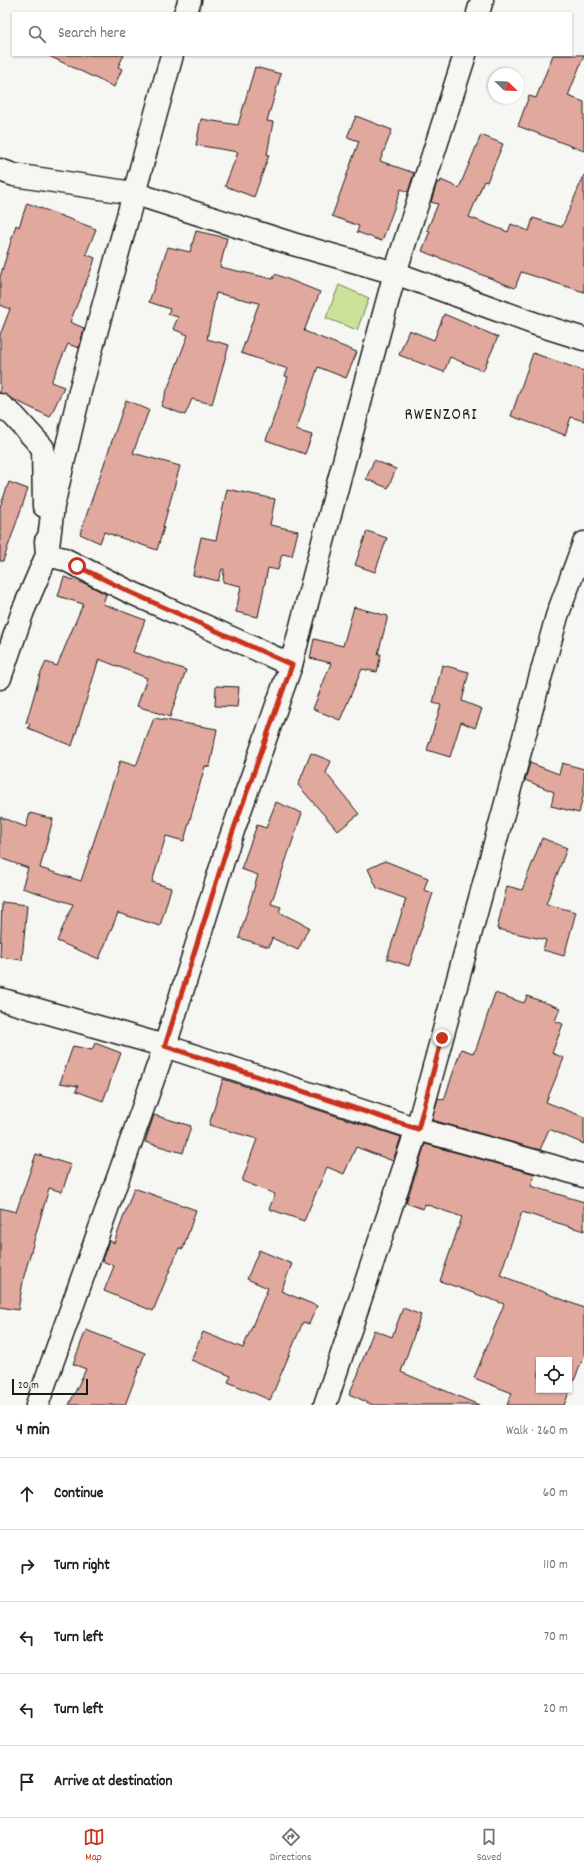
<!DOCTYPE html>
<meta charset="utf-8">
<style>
:root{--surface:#fff;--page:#f6f6f6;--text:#202124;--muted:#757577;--line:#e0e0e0;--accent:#c8321e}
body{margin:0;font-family:Dekko,sans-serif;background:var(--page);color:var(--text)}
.controls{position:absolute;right:12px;bottom:12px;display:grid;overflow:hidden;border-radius:0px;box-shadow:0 1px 3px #0004}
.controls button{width:36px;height:36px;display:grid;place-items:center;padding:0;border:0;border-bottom:1px solid var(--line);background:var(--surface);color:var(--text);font:20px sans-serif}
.compass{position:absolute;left:488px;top:68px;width:36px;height:36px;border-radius:50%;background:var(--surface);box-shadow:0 1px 3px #0004;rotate:113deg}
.scale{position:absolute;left:12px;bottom:10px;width:76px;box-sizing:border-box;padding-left:4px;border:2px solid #1c1c1c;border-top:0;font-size:11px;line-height:14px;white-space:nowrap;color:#1c1c1c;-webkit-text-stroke:3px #f6f6f2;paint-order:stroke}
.stop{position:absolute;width:12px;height:12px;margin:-9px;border:3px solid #c8321e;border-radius:50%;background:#fff}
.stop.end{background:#c8321e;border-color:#fff;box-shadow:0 1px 4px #0008}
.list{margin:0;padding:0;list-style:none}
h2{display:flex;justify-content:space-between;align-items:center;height:52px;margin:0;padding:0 16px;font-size:17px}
h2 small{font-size:13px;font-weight:400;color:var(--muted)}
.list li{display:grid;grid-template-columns:26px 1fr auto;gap:12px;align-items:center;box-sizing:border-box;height:72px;padding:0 16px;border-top:1px solid var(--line)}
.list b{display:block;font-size:15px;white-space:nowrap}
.list em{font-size:13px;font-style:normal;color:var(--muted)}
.icon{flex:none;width:22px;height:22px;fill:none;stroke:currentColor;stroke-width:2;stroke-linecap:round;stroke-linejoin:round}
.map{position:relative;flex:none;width:584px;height:1405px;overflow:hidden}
.search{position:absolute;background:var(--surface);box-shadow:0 1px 3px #0004;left:12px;right:12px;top:12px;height:44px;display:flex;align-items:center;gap:10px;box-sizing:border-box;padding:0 14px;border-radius:0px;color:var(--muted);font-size:15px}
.sheet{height:412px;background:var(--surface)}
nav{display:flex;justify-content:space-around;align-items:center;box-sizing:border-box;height:56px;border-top:1px solid var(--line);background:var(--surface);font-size:11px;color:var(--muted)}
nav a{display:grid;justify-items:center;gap:2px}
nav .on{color:var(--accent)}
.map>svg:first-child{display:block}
.green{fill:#cbe298;stroke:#747f5a}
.building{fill:#e1a89e;stroke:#1c1c1c;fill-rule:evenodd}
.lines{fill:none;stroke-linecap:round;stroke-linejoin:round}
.minor-casing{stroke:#1c1c1c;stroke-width:25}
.minor{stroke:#f6f6f2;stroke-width:22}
.route{stroke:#c8321e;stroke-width:5}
.labels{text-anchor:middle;stroke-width:3;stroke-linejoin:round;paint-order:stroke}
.quarter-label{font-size:17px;letter-spacing:1px;fill:#1c1c1c;stroke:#f6f6f2}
</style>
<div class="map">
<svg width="584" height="1405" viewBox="0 0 584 1405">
<rect width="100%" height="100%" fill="#f6f6f2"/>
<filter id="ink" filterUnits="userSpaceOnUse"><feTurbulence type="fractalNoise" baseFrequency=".025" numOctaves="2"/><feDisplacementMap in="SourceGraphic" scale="8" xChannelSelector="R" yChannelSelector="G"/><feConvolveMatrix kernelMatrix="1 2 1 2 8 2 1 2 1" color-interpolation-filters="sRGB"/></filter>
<g filter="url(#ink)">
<polygon class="green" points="339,285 369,298 357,330 326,318"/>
<g class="building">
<polygon points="47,55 124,55 118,67 122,69 114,87"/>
<polygon points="553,55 584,55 568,96 584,102 584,151 518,126 529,96 536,98"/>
<polygon points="255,67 281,74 267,121 273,122 267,155 269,155 254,197 225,186 238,152 196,145 201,119 238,125"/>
<polygon points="356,116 392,130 380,161 414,173 408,192 401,189 382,241 357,232 359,226 332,216 359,141 347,137"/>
<polygon points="481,135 503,144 487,182 484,181 469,217 508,232 511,224 529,231 533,218 562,227 584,175 584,292 521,272 515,288 422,251 430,231 427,230 438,204 431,202 437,182 440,183 441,180 459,188"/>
<polygon points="27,203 96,229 86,254 95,258 93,265 70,322 84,328 79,348 68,344 51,382 64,387 50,417 0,393 0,335 10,309 0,305 0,277 16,225 19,227"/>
<polygon points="196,231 227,238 220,267 273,279 275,274 320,292 304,331 357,352 346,378 318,367 296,430 312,435 305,454 266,440 288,377 285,376 288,369 241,353 259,303 216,293 207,339 229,345 212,404 192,399 185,415 161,406 188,335 173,329 178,317 168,314 170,309 149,302 168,247 190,252"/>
<polygon points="444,314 498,337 483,371 450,357 444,372 399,355 409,330 434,340"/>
<polygon points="533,353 584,371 584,421 571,417 565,435 511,416"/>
<polygon points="126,400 149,410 133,453 180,466 163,527 164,527 157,550 104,532 100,543 80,534"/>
<polygon points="374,460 396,469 388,488 366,479"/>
<polygon points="9,482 28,489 3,561 0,561 0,507"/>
<polygon points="227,489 275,499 270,525 298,531 292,556 282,554 278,570 268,568 258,617 236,612 241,586 223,582 224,569 222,569 218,581 193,575 201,537 216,540"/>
<polygon points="367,531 387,538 375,572 355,565"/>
<polygon points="64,577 86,584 106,594 103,604 145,620 133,652 186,670 170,717 137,706 147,678 99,659 72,746 28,728 30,724 26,723 40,675 46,662 57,666 83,604 58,596"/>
<polygon points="354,607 388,616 378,654 381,654 377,672 362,669 340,720 313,709 331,663 310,658 314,639 343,646"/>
<polygon points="442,665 469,672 462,701 482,709 475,728 461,722 450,757 427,750 441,705 433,703"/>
<polygon points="216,686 239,687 237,707 215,706"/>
<polygon points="154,718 217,729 210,767 205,766 184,841 166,836 152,882 171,888 160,926 118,913 99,959 57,941 73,904 22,888 28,868 0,858 0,817 26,827 30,813 53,819 40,868 81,881 120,761 136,766"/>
<polygon points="311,753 331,761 326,773 359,814 338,831 298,785"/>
<polygon points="530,763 559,774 562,763 584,769 584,792 579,813 551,806 554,792 525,780"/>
<polygon points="276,802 302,813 271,904 281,907 279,912 309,927 298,950 272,938 269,947 239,938 258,875 241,869 257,825 266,828"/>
<polygon points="542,838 567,848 546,904 576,912 564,956 543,950 546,940 497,929 507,886 522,890"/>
<polygon points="385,861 428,878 424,890 433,893 409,966 387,959 406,899 377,888 368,869"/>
<polygon points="2,902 27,905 22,960 0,957"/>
<polygon points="495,993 524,1003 527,996 560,1008 555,1021 563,1024 552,1053 564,1058 546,1102 584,1117 584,1144 549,1129 540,1150 432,1120 438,1098 444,1100 461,1049 473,1053 476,1049"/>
<polygon points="95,1043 121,1053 103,1101 76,1091 78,1086 60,1083 73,1046 92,1050"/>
<polygon points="223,1079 401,1137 393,1161 356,1147 344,1174 327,1167 304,1221 269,1209 275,1194 242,1181 257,1139 209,1125"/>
<polygon points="154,1115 191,1126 183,1153 145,1142"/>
<path d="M425 1144 535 1174 531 1186 584 1202V1231L522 1212 500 1275 584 1308V1356L564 1405H507L512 1393 474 1378 504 1304 440 1281 462 1217 425 1204 423 1209 406 1203ZM539 1360H569V1390H539Z"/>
<polygon points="36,1154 71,1165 62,1192 49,1188 24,1276 18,1310 0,1307 0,1208 16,1212"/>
<polygon points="134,1188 196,1210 183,1249 179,1248 153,1311 104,1291 114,1266 102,1261 109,1240 114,1243"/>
<polygon points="259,1250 292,1264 281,1291 317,1306 309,1324 303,1322 270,1400 228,1382 231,1376 191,1360 203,1332 243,1348 268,1288 247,1279"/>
<polygon points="403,1308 421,1315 401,1372 479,1405 373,1405 349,1394 360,1370 359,1369 374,1330 392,1337"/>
<polygon points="86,1330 145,1353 125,1405 69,1405 86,1369 73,1364"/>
</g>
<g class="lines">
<g class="minor-casing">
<g id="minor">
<polyline points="185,13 190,0"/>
<polyline points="478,13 482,0"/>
<polyline points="0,170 14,175 133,193 293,244 395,273 536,324 584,339"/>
<polyline points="0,405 14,416 43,448 44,506"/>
<polyline points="46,541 47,555 64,559 130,592 291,665"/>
<polyline points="0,678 23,611 47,555 53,506 80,391 172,55"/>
<polyline points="0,999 165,1046 417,1129 549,1165 584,1176"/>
<polyline points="37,1405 165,1046 227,848 291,665 339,480 395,273 465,55"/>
<polyline points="325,1405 417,1129 557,616 584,543"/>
</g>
</g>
<use href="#minor" class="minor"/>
</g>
</g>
<g class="lines" filter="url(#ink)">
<polyline class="route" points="77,566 130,592 292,665 227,848 165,1046 418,1129 442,1038"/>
</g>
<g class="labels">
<g class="quarter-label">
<text x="441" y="419">RWENZORI</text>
</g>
</g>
</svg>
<div class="controls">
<button><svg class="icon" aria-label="locate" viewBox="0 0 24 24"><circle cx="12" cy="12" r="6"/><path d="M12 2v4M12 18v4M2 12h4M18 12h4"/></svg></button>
</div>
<svg class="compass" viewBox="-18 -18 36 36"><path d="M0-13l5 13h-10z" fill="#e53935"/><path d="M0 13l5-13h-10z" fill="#757577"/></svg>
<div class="scale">20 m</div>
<div class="stop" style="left:77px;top:566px"></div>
<div class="stop end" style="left:442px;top:1038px"></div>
<div class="search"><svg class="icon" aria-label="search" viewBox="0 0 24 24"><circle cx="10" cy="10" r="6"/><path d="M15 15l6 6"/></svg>Search here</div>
</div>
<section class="sheet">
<h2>4 min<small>Walk · 260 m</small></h2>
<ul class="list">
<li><svg class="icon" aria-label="ahead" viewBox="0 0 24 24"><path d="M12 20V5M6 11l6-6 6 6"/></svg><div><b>Continue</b></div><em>60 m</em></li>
<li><svg class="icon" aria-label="right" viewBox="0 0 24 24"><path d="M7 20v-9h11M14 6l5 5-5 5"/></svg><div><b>Turn right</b></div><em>110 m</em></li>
<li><svg class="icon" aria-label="left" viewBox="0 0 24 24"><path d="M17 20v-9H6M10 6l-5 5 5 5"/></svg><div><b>Turn left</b></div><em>70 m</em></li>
<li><svg class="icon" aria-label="left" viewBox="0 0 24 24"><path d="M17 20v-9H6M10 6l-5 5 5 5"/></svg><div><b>Turn left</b></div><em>20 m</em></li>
<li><svg class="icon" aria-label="arrive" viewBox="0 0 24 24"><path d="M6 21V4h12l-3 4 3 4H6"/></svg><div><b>Arrive at destination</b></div></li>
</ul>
</section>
<nav>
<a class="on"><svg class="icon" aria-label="map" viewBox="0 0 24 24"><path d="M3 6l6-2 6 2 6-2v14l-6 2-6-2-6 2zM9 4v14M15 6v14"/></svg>Map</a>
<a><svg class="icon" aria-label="directions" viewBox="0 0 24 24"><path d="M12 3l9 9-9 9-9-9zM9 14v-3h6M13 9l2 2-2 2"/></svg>Directions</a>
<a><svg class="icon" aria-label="saved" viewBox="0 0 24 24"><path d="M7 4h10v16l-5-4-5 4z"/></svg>Saved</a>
</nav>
